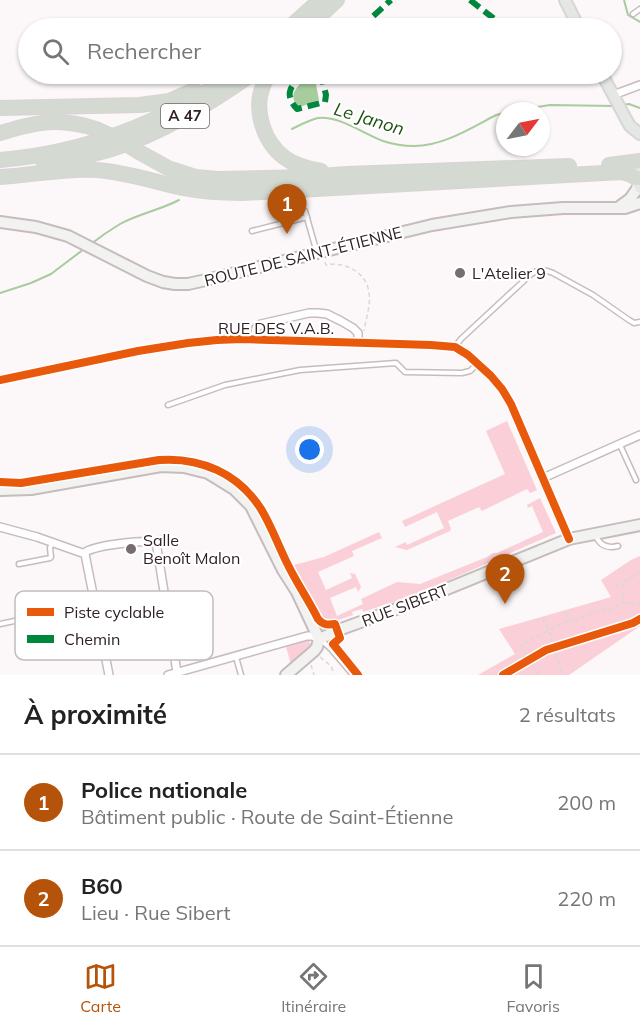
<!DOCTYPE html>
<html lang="fr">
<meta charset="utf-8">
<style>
:root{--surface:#fff;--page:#f6f6f6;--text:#222;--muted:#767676;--line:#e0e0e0;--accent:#b45309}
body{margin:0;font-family:Mulish,sans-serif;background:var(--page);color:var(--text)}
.compass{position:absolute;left:496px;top:102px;width:54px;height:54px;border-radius:50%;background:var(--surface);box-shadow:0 2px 4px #0004;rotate:58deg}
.you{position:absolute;left:310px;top:450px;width:21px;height:21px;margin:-15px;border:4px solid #fff;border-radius:50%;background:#1a73e8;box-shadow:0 0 0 9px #1a73e833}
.badge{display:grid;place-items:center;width:39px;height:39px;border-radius:50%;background:var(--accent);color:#fff;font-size:20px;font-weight:700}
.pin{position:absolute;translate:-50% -50px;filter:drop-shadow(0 2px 3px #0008)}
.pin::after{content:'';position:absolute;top:32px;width:21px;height:18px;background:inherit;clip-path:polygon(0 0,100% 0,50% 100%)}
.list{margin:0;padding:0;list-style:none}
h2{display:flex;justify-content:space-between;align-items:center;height:78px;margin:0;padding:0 24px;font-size:26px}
h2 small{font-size:20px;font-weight:400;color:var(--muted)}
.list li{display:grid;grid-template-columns:39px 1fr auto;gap:18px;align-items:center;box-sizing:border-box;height:96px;padding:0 24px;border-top:2px solid var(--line)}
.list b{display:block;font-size:22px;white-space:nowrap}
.list p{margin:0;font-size:20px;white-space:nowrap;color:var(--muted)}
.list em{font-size:20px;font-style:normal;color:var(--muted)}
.icon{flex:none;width:33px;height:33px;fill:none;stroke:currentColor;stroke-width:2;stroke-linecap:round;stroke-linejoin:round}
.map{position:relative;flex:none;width:640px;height:675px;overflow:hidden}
.search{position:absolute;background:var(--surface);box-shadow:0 2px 4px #0004;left:18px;right:18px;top:18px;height:66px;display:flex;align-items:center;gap:15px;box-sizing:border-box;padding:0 21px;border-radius:33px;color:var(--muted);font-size:22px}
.sheet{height:270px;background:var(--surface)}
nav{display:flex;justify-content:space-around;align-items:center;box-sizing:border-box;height:84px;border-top:2px solid var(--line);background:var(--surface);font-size:16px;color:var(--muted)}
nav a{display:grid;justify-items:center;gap:3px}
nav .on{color:var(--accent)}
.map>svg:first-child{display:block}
.green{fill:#facfd7}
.water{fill:#a7cc9e}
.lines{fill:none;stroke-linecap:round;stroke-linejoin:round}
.stream{stroke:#a7cc9e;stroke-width:2}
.lane-casing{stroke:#c6bcbd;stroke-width:7}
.street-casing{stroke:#c6bcbd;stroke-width:10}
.secondary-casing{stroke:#c6bcbd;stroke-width:14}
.primary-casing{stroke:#d9d4d5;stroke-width:14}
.highway-casing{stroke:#d9d4d5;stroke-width:16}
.path{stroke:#d9d8d8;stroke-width:1.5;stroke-dasharray:4.5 3;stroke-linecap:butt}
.lane{stroke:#fffefe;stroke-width:4}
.street{stroke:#fffefe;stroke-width:7}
.secondary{stroke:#f2f3f0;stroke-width:10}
.primary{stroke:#e5e7e4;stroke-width:10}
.highway{stroke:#d4d9d2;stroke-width:14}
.highway-bridge-casing{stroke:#d9d4d5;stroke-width:16;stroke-linecap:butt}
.highway-bridge{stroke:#d4d9d2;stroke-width:14}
.quiet{stroke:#00873e;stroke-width:6;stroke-dasharray:12 6;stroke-linecap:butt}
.cycleway-casing{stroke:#fff;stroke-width:11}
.cycleway{stroke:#e8590c;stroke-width:8}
.poi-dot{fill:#776c6e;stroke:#fff;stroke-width:2}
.labels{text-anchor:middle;stroke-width:4.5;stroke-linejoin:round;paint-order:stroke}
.shield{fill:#fff;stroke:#6e6465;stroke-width:1.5}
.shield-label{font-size:15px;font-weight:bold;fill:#302123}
.street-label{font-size:16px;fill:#302123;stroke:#fff}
.poi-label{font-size:16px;fill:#302123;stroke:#fff;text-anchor:start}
.water-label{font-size:18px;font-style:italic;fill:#1c520f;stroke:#fff}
.key{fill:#fff;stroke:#c1bcbd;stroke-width:1.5}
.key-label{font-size:16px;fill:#302123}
</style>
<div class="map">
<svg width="640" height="675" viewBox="0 0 640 675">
<rect width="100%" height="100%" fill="#fcf7f8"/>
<g class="green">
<polygon points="507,421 537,490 530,493 527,489 482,511 479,507 448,521 451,529 450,531 407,550 395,547 406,542 407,545 444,528 437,512 405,527 402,521 505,474 486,431"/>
<path d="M166 460C205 462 240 477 261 512 270 528 277 546 285 563L260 515 196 466 26 486 0 485V484L11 485 33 483Z"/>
<polygon points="540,498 556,533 415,595 363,612 362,609 352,612 353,615 326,624 294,565 324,557 379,532 382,538 352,551 354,556 318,572 326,590 352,578 350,573 355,574 361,587 358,592 356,587 330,598 337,616 363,604 361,599 397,582 420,584 487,557 493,553 497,553 543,532 532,506 528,508 527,505"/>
<polygon points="640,556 640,626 569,675 478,675 515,654 499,629 611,597 601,580 631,560"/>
<polygon points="309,640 311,646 291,664 286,647"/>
</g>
<path class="water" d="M311 75 314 76 315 79 319 100 300 107C284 96 300 83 311 75Z"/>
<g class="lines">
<g class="stream">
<polyline points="624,0 628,15 640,22"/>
<polyline points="622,105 629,104 640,108"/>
<polyline points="512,111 550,105 614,106"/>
<path d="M292 129C300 125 309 120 318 118 338 115 364 134 383 141 392 144 404 146 414 146 443 146 471 128 496 115L505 113"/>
<path d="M91 244C100 237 110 230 120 224 138 214 160 210 179 200"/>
<polyline points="0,293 31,283 51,274 84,249"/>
</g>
<g class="lane-casing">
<g id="lane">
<polyline points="633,14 640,9"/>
<polyline points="305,211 317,253"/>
<polyline points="252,231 307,217"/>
<path d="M455 347 461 339 530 275C538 269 544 269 553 273L593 295 629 320 634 323 640 322"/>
<polyline points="168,405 225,385 300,370 396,363 405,372 462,373 470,371 477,364"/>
<polyline points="620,445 636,480"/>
<path d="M595 534C599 545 607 549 618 546"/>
<polyline points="154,541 166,538"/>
<polyline points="19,564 50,558 51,557 50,548 52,543"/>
<polyline points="0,624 19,620"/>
<polyline points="322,641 330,648 353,675"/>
<polyline points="236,657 241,675"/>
</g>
</g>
<g class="street-casing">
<g id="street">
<polyline points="613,95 640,85"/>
<polyline points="254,339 256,328 261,324 309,313 318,313 327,314 341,321 353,328 358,333 358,342"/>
<polyline points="0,380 138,351 188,343 217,340 242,339 431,345 455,347 468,355 491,376 502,389 511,404 569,539"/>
<polyline points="543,478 640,435"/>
<polyline points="0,527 37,537 85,554 109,675"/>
<path d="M84 553C94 545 143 540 156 542L177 672"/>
<polyline points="168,675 307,636 313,636 319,639"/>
</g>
</g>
<g class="secondary-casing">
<g id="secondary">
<polyline points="619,207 630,199 639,186"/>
<polyline points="0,222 36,227 68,236 147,276 163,282 175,284 188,284 206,280 432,225 511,212 563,208 625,208 640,203"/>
<polyline points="0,490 31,489 161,466 184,467 208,473 234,489 251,506 283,570 297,592 319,639"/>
<polyline points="319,639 344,628 410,604 569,539 640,525"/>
<polyline points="286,675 314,651 317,647 319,639"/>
</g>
</g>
<g class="primary-casing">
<g id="primary">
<polyline points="565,0 579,28"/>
<polyline points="602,74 626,119 630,126 640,134"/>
<path d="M640 161C636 171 636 178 640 188"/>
</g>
</g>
<g class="highway-casing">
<g id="highway">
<polyline points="289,28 320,0"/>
<polyline points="307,28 337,0"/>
<path d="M270 74C268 77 264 82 263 86 253 110 264 143 285 158 296 166 309 169 321 171"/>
<polyline points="0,108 140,105 169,101 194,90"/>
<path d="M0 133C36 122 59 117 96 129"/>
<polyline points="139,152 168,168 196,177 217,179 307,177 347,174 569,166"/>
<path d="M0 160C84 153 164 123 232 74"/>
<path d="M44 165C67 160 90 156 112 149 162 133 209 104 252 74"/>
<polyline points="609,165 640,161"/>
<path d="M0 177C32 175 65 168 97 170 126 172 155 182 183 188 203 192 223 193 243 193L622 172 631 175 637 178"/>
</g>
</g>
<g class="path">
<path d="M325 262 326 265C344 261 367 272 369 293 371 305 366 318 364 331"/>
<polyline points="167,457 184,457 209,463"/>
<polyline points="214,465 239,480 255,496"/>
<polyline points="57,474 76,471"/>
<polyline points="0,479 8,480"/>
<polyline points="261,505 285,552"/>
<polyline points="615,587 623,582"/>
<polyline points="598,602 608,612 622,603 624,582 640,572"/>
<polyline points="623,603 637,604 640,603"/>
<polyline points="314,606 325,624"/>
<polyline points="565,612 571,622 603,609"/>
<polyline points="543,618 549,630 562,675"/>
<polyline points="320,657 331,666 334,674"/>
<polyline points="311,665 314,675"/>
<polyline points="496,675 526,655"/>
<polyline points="509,675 546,653 634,625 640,621"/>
<polyline points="538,675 521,645 569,620"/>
</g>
<use href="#lane" class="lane"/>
<use href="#street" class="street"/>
<use href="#secondary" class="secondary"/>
<use href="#primary" class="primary"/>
<use href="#highway" class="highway"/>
<g class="highway-bridge-casing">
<polyline id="highway-bridge" points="96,129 118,139 139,152"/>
</g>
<use href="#highway-bridge" class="highway-bridge"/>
<g class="quiet">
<polyline points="470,0 506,28"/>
<polyline points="360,28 391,0"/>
<path d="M305 74C291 84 283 94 297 109L325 102 326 95 321 74"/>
</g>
<g class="cycleway-casing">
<g id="cycleway">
<polyline points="0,380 138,351 188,343 217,340 242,339 431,345 455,347 468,355 491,376 502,389 511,404 569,539"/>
<path d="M0 482 21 483 159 460C200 457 238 473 261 509 271 525 278 545 287 563 296 582 308 599 318 619 323 625 327 625 335 624L340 638 333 644 358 675"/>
<polyline points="503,675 546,650 633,623 640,619"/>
</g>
</g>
<use href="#cycleway" class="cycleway"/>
</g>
<g class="poi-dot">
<circle cx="460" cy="273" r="6"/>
<circle cx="131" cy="549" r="6"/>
</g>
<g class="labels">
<rect class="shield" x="161" y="104" width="48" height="24" rx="4.5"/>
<g class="shield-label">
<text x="185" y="121">A 47</text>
</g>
<g class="street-label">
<text transform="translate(303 256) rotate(-14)" y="6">ROUTE DE SAINT-ÉTIENNE</text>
<text x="276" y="334">RUE DES V.A.B.</text>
<text transform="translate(405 605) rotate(-21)" y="6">RUE SIBERT</text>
</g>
<g class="poi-label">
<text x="472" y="279">L'Atelier 9</text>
<text x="143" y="546">Salle<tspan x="143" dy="18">Benoît Malon</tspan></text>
</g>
<g class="water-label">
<text transform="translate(369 119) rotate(17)" y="6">Le Janon</text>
</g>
</g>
<rect x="15" y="591" width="198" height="69" rx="9" class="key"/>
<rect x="27" y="608" width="27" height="8" fill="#e8590c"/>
<rect x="27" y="635" width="27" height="8" fill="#00873e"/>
<g class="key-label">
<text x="64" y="618">Piste cyclable</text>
<text x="64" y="645">Chemin</text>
</g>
</svg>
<svg class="compass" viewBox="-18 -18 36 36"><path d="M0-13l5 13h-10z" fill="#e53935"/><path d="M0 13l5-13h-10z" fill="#767676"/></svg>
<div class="you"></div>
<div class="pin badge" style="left:287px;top:234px">1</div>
<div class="pin badge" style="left:505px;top:604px">2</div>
<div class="search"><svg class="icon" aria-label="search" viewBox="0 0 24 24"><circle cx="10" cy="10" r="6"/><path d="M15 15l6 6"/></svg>Rechercher</div>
</div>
<section class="sheet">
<h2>À proximité<small>2 résultats</small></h2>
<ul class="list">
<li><span class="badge">1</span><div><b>Police nationale</b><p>Bâtiment public · Route de Saint-Étienne</p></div><em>200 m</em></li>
<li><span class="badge">2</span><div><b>B60</b><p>Lieu · Rue Sibert</p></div><em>220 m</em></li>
</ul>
</section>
<nav>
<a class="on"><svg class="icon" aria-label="map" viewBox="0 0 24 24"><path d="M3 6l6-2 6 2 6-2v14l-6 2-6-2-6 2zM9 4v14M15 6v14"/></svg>Carte</a>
<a><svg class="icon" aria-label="directions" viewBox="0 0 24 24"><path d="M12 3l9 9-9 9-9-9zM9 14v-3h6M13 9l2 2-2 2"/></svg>Itinéraire</a>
<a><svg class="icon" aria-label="saved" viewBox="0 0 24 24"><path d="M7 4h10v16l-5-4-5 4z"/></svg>Favoris</a>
</nav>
